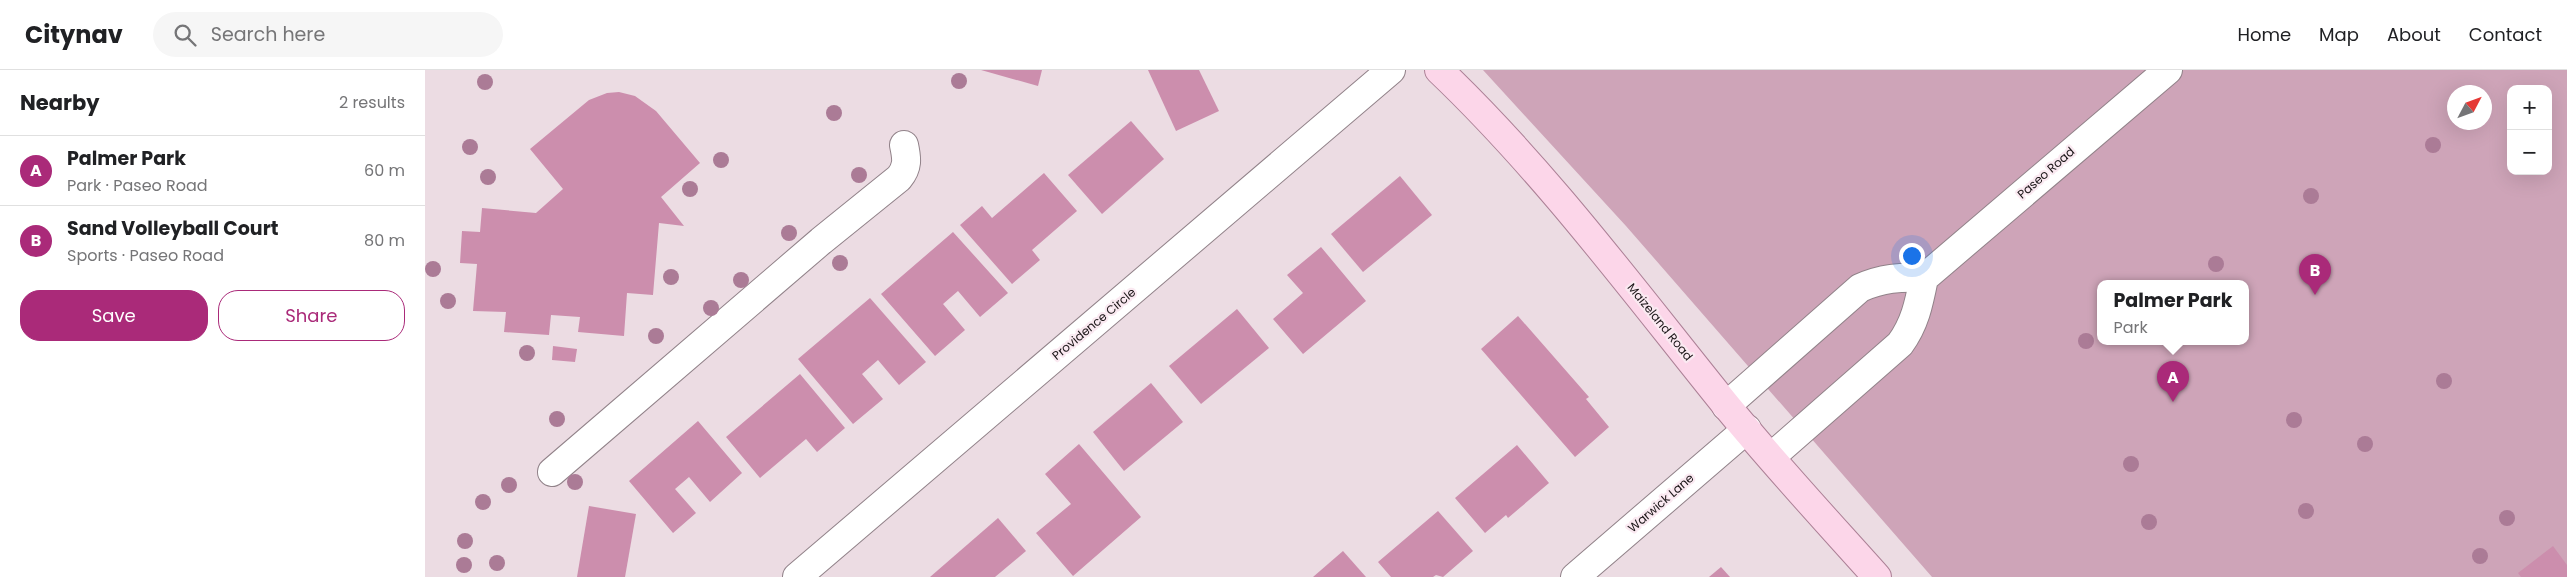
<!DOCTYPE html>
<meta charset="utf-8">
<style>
:root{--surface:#fff;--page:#f6f6f6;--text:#202124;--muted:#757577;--line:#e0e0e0;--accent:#aa2a79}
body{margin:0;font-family:Poppins,sans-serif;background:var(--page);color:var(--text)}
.controls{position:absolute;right:15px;top:15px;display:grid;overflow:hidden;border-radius:10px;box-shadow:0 5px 20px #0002}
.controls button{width:45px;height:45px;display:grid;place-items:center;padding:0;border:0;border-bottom:1px solid var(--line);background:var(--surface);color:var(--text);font:25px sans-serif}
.compass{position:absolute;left:2022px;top:15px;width:45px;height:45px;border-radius:50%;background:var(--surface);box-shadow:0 5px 20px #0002;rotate:49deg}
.you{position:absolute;left:1486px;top:185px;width:18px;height:18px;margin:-12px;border:4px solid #fff;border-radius:50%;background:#1a73e8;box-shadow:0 0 0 8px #1a73e833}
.badge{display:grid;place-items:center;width:32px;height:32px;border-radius:50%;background:var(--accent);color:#fff;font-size:16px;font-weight:700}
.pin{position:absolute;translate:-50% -41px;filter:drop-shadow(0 1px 2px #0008)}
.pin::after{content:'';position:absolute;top:26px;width:18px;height:15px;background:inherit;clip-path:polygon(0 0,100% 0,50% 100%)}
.popup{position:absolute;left:1672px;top:210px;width:152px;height:65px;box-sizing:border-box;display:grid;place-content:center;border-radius:10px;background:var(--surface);filter:drop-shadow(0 1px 4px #0005);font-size:16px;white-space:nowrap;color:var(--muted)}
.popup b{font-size:19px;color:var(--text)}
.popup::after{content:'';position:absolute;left:50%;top:100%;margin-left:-10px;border:10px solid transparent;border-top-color:var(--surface)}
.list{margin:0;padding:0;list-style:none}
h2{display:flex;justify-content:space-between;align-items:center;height:65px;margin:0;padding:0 20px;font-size:21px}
h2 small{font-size:16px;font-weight:400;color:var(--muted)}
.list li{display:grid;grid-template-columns:32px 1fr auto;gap:15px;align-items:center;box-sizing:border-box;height:70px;padding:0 20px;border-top:1px solid var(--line)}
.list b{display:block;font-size:19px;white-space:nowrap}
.list p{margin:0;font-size:16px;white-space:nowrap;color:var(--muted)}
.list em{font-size:16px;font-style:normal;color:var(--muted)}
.actions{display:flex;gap:10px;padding:15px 20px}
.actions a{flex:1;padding:11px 0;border:1px solid var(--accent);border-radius:20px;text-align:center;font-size:18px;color:var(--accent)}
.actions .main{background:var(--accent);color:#fff}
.icon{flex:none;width:28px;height:28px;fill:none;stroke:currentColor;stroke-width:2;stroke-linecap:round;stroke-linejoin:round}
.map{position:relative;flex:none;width:2142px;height:507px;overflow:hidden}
header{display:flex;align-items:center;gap:30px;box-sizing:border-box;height:70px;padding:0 25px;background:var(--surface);border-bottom:1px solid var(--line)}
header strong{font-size:24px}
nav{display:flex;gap:28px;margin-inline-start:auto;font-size:18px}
.search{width:350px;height:45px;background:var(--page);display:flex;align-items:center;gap:12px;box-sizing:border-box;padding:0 18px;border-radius:28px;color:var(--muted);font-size:19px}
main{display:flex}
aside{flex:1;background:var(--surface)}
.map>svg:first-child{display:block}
.green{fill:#cea4b8;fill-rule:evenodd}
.building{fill:#cc8ead}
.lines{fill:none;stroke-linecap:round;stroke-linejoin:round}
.minor-casing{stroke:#918289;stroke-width:30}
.major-casing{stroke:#ac8096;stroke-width:30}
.minor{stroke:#fff;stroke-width:28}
.major{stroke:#fcd6e9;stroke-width:28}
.tree{fill:#ab7b96}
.labels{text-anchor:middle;stroke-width:4.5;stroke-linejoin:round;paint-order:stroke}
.street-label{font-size:12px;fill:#1a1517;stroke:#fae9f1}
</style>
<header>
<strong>Citynav</strong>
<div class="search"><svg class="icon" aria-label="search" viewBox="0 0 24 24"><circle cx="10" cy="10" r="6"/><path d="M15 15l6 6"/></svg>Search here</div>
<nav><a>Home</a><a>Map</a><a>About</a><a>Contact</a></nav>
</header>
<main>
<aside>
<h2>Nearby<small>2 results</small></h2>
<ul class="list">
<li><span class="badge">A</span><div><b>Palmer Park</b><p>Park · Paseo Road</p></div><em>60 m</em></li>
<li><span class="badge">B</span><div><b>Sand Volleyball Court</b><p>Sports · Paseo Road</p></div><em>80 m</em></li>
</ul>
<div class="actions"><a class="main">Save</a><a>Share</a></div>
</aside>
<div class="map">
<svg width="2142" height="507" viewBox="0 0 2142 507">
<rect width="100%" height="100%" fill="#ecdce3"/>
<path class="green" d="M1058 0H2142V507H1507L1201 156ZM2086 19H2123V101H2086ZM2030 22H2060V52H2030ZM1676 213H1820V271H1676Z"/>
<g class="building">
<polygon points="556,0 617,0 613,16"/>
<polygon points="723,0 774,0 794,41 751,61"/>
<polygon points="194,22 210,26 231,41 275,93 236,127 259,156 234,153 228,225 202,223 199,266 153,262 155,247 126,245 124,265 79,262 81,242 48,241 52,194 35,193 37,161 55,162 57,138 111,143 138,119 105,79 164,30 182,23"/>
<polygon points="706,51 739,89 677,144 643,105"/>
<polygon points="619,103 652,141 607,180 615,190 587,214 535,155 557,136 567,148"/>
<polygon points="975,106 1007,145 938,202 906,164"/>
<polygon points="528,162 583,223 555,247 533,221 518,234 540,260 510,286 456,224"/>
<polygon points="896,177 941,231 878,284 848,249 878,223 862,205"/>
<polygon points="445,228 501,292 474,315 453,290 437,304 458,329 428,354 373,289"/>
<polygon points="812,239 844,278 776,334 744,296"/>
<polygon points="1093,246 1164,327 1161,329 1184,357 1150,387 1056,279"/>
<polygon points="128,276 152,279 150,292 127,290"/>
<polygon points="375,304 420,358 392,382 381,369 335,408 301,367"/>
<polygon points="726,313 758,352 699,401 668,362"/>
<polygon points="273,351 317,403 285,432 264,407 250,419 271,443 248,463 204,411"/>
<polygon points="654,374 716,447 648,506 611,463 646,434 620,404"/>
<polygon points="1092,375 1124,413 1083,448 1081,445 1060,463 1030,428"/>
<polygon points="164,436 211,444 200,507 152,507"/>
<polygon points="1013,441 1048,481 1018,507 1011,505 1008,507 966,507 953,492"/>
<polygon points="573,448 601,481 570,507 505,507"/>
<polygon points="2128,476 2142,495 2142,507 2096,507 2093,503"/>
<polygon points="918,481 941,507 888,507"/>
<polygon points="1296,497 1305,507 1284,507"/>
</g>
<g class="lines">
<g class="minor-casing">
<g id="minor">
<path d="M1301 336 1435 218C1457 208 1475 207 1499 208"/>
<path d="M1346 387 1475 274C1490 254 1494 233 1499 208L1743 0"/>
<path d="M127 402 396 171 474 108C483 97 482 89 479 75"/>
<polyline points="372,507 966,0"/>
<polyline points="1150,507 1322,359"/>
</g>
</g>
<g class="major-casing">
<path id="major" d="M1014 0C1120 101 1208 220 1300 334 1348 393 1401 450 1452 507"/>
</g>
<use href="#minor" class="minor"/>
<use href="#major" class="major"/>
</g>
<g class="tree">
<circle cx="534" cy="11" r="8"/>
<circle cx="60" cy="12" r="8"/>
<circle cx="409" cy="43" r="8"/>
<circle cx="2008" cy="75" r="8"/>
<circle cx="45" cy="77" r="8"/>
<circle cx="296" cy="90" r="8"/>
<circle cx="434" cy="105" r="8"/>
<circle cx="63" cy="107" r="8"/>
<circle cx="265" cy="119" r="8"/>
<circle cx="1886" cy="126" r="8"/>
<circle cx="364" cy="163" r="8"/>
<circle cx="415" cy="193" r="8"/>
<circle cx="1791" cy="194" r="8"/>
<circle cx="8" cy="199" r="8"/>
<circle cx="246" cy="207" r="8"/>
<circle cx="316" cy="210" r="8"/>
<circle cx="23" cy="231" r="8"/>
<circle cx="286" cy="238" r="8"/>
<circle cx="231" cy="266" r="8"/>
<circle cx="1661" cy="271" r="8"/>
<circle cx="102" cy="283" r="8"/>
<circle cx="2019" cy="311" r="8"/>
<circle cx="132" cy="349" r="8"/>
<circle cx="1869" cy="350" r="8"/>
<circle cx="1940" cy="374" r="8"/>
<circle cx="1706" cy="394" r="8"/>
<circle cx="150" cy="412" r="8"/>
<circle cx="84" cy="415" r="8"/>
<circle cx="58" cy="432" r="8"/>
<circle cx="1881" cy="441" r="8"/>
<circle cx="2082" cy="448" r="8"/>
<circle cx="1724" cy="452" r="8"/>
<circle cx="40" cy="471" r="8"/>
<circle cx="2055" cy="486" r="8"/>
<circle cx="72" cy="493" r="8"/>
<circle cx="39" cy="495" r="8"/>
</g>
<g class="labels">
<g class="street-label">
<text transform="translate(1621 103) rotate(-41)" y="4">Paseo Road</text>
<text transform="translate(1235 252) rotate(51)" y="4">Maizeland Road</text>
<text transform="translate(669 254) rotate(-40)" y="4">Providence Circle</text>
<text transform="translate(1236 433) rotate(-41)" y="4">Warwick Lane</text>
</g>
</g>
</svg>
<div class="controls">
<button>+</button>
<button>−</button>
</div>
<svg class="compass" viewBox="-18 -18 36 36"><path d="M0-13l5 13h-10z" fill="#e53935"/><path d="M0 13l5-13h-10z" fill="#757577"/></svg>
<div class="you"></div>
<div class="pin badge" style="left:1748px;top:332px">A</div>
<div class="popup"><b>Palmer Park</b>Park</div>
<div class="pin badge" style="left:1890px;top:225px">B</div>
</div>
</main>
